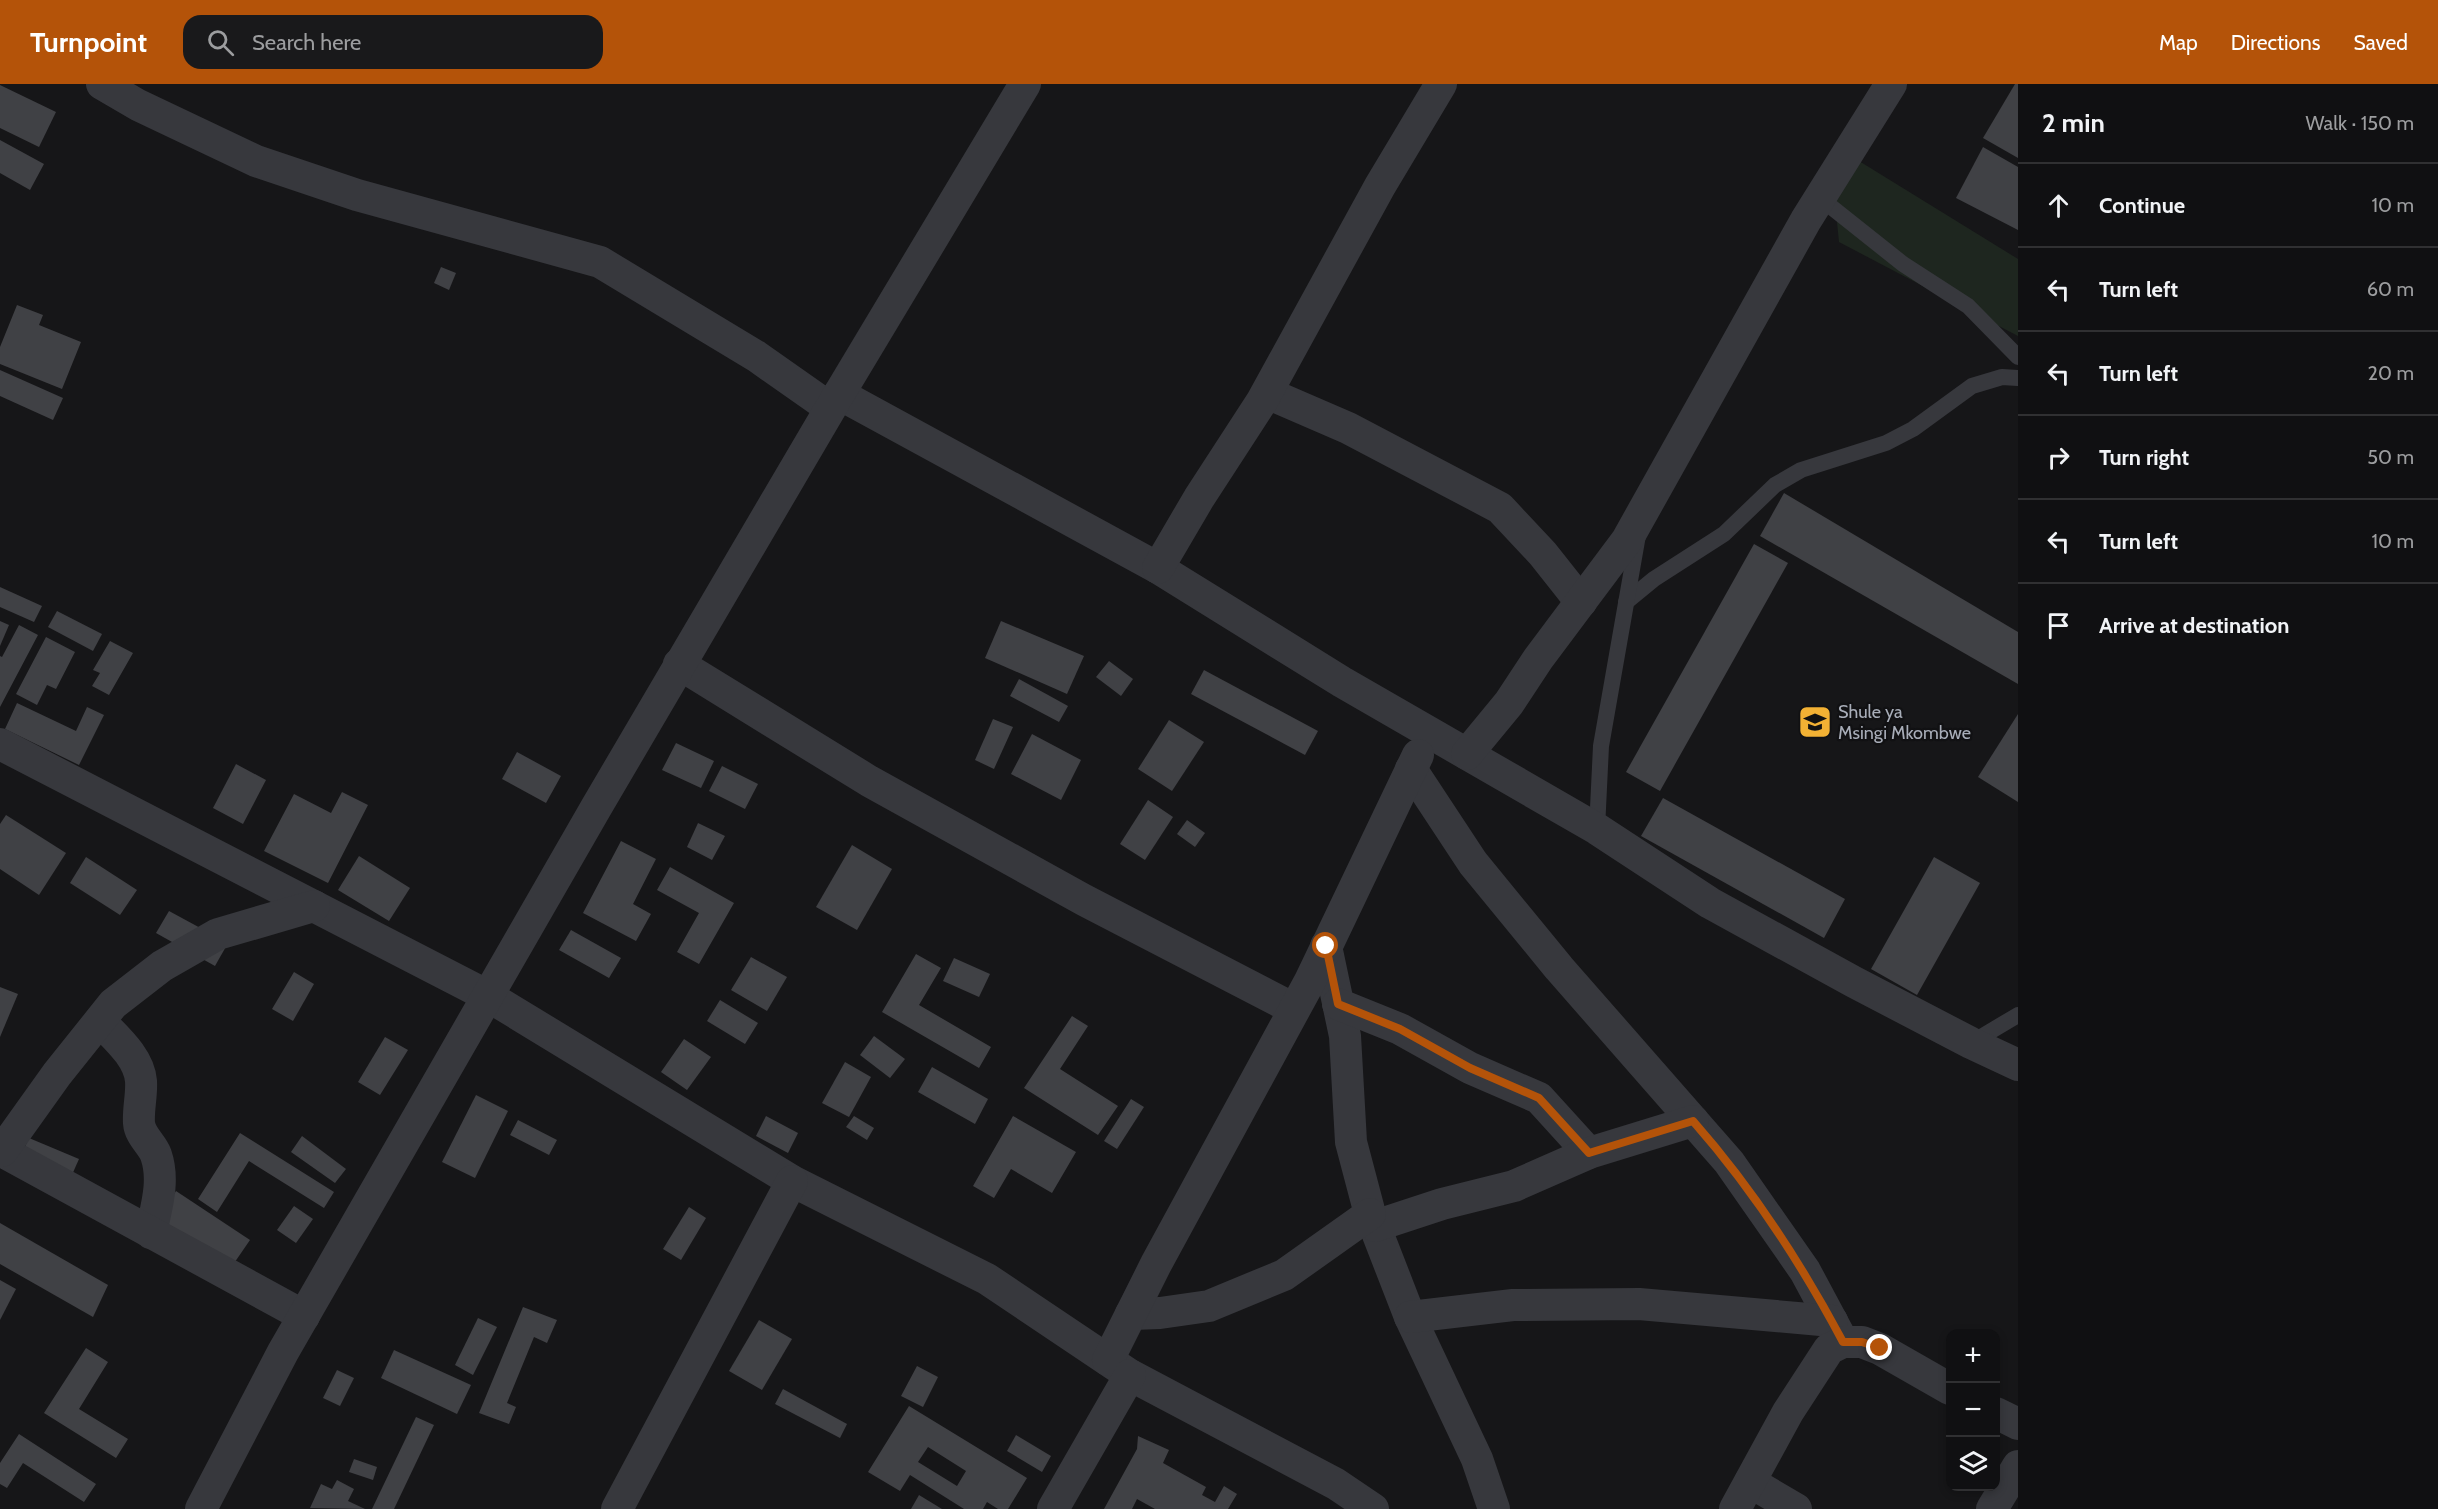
<!DOCTYPE html>
<meta charset="utf-8">
<style>
:root{--surface:#101012;--page:#19191b;--text:#f1f3f6;--muted:#9c9d9f;--line:#303032;--accent:#b45309}
body{margin:0;font-family:Cabin,sans-serif;background:var(--page);color:var(--text)}
.controls{position:absolute;right:18px;bottom:18px;display:grid;overflow:hidden;border-radius:12px;box-shadow:0 3px 9px #0003}
.controls button{width:54px;height:54px;display:grid;place-items:center;padding:0;border:0;border-bottom:2px solid var(--line);background:var(--surface);color:var(--text);font:30px sans-serif}
.stop{position:absolute;width:18px;height:18px;margin:-14px;border:4px solid #b45309;border-radius:50%;background:#fff}
.stop.end{background:#b45309;border-color:#fff;box-shadow:0 2px 6px #0008}
.list{margin:0;padding:0;list-style:none}
h2{display:flex;justify-content:space-between;align-items:center;height:78px;margin:0;padding:0 24px;font-size:26px}
h2 small{font-size:20px;font-weight:400;color:var(--muted)}
.list li{display:grid;grid-template-columns:39px 1fr auto;gap:18px;align-items:center;box-sizing:border-box;height:84px;padding:0 24px;border-top:2px solid var(--line)}
.list b{display:block;font-size:22px;white-space:nowrap}
.list em{font-size:20px;font-style:normal;color:var(--muted)}
.icon{flex:none;width:33px;height:33px;fill:none;stroke:currentColor;stroke-width:2;stroke-linecap:round;stroke-linejoin:round}
.map{position:relative;flex:none;width:2018px;height:1425px;overflow:hidden}
header{display:flex;align-items:center;gap:36px;box-sizing:border-box;height:84px;padding:0 30px;background:var(--accent);color:#fff}
header strong{font-size:28px}
nav{display:flex;gap:33px;margin-inline-start:auto;font-size:21px}
.search{width:420px;height:54px;background:var(--page);display:flex;align-items:center;gap:15px;box-sizing:border-box;padding:0 21px;border-radius:18px;color:var(--muted);font-size:22px}
main{display:flex}
aside{flex:1;background:var(--surface)}
.map>svg:first-child{display:block}
.green{fill:#1e261f}
.building{fill:#404145;fill-rule:evenodd}
.lines{fill:none;stroke-linecap:round;stroke-linejoin:round}
.service{stroke:#37383d;stroke-width:16}
.minor{stroke:#37383d;stroke-width:32}
.route{stroke:#b45309;stroke-width:8}
.labels{text-anchor:middle;stroke-width:4.5;stroke-linejoin:round;paint-order:stroke}
.poi-label{font-size:18px;fill:#a8adb8;stroke:#111113;text-anchor:start}
</style>
<header>
<strong>Turnpoint</strong>
<div class="search"><svg class="icon" aria-label="search" viewBox="0 0 24 24"><circle cx="10" cy="10" r="6"/><path d="M15 15l6 6"/></svg>Search here</div>
<nav><a>Map</a><a>Directions</a><a>Saved</a></nav>
</header>
<main>
<div class="map">
<svg width="2018" height="1425" viewBox="0 0 2018 1425">
<rect width="100%" height="100%" fill="#161618"/>
<polygon class="green" points="1859,77 2018,175 2018,252 1839,158 1834,108"/>
<g class="building">
<polygon points="2015,0 2018,0 2018,74 1983,54"/>
<polygon points="0,1 56,28 39,63 0,44"/>
<polygon points="0,56 44,80 30,106 0,89"/>
<polygon points="1983,63 2018,83 2018,146 1956,114"/>
<polygon points="441,183 456,189 449,206 434,199"/>
<polygon points="17,221 43,231 39,241 81,258 62,305 0,280 0,263"/>
<polygon points="0,286 63,314 53,336 0,312"/>
<polygon points="1784,409 2018,548 2018,600 1760,452"/>
<polygon points="1754,460 1788,479 1660,707 1626,688"/>
<polygon points="0,503 42,522 34,538 0,523"/>
<polygon points="57,527 102,550 93,567 48,543"/>
<polygon points="0,537 9,541 0,562"/>
<polygon points="1001,537 1084,572 1067,610 985,574"/>
<polygon points="19,541 38,551 0,623 0,572 2,573"/>
<polygon points="46,553 75,568 56,605 47,601 37,621 16,610"/>
<polygon points="110,557 133,569 109,611 92,602 100,589 93,586"/>
<polygon points="1109,577 1133,595 1121,612 1096,593"/>
<polygon points="1204,586 1318,647 1305,671 1191,610"/>
<polygon points="1019,595 1068,622 1059,638 1010,612"/>
<polygon points="17,619 76,647 87,623 104,631 79,681 5,645"/>
<polygon points="2018,630 2018,718 1978,693"/>
<polygon points="993,635 1013,643 994,685 975,676"/>
<polygon points="1169,636 1204,658 1172,707 1138,685"/>
<polygon points="1032,650 1081,676 1061,716 1011,690"/>
<polygon points="676,659 714,677 701,704 662,686"/>
<polygon points="517,668 561,692 546,719 502,695"/>
<polygon points="236,680 266,696 243,740 213,724"/>
<polygon points="722,682 758,700 745,725 709,707"/>
<polygon points="342,708 368,721 328,799 264,767 294,710 331,729"/>
<polygon points="1663,714 1845,815 1824,854 1641,752"/>
<polygon points="1148,716 1173,733 1145,776 1120,760"/>
<polygon points="6,731 66,769 39,811 0,785 0,740"/>
<polygon points="1187,736 1205,749 1195,763 1177,750"/>
<polygon points="698,739 725,752 712,776 687,763"/>
<polygon points="621,757 656,775 633,820 651,830 636,857 583,829"/>
<polygon points="852,761 892,785 857,846 816,823"/>
<polygon points="359,772 410,804 389,837 338,806"/>
<polygon points="86,773 137,806 120,831 70,799"/>
<polygon points="1934,773 1980,799 1917,911 1871,885"/>
<polygon points="670,783 734,819 699,880 677,868 699,829 657,806"/>
<polygon points="169,827 228,859 215,882 156,849"/>
<polygon points="571,846 621,874 609,894 559,866"/>
<polygon points="916,870 941,884 919,921 991,963 979,984 882,928"/>
<polygon points="751,873 787,893 767,927 731,906"/>
<polygon points="954,874 990,890 979,913 943,897"/>
<polygon points="294,888 314,900 293,937 272,925"/>
<polygon points="0,903 18,910 0,953"/>
<polygon points="720,916 758,939 745,960 707,937"/>
<polygon points="1072,932 1088,942 1060,985 1118,1022 1098,1051 1024,1004"/>
<polygon points="874,952 905,975 890,994 860,971"/>
<polygon points="385,953 408,966 380,1011 358,998"/>
<polygon points="684,955 711,973 687,1006 661,988"/>
<polygon points="845,978 871,993 849,1033 822,1019"/>
<polygon points="932,983 988,1015 975,1040 918,1008"/>
<polygon points="476,1011 508,1027 475,1094 442,1078"/>
<polygon points="1131,1015 1144,1023 1117,1065 1104,1057"/>
<polygon points="766,1032 798,1049 788,1069 756,1052"/>
<polygon points="854,1032 874,1044 867,1056 846,1043"/>
<polygon points="1013,1032 1076,1068 1052,1109 1011,1085 994,1114 973,1102"/>
<polygon points="518,1036 557,1056 549,1071 510,1051"/>
<polygon points="240,1049 334,1108 324,1124 249,1077 217,1128 198,1115"/>
<polygon points="302,1052 346,1085 335,1099 291,1068"/>
<polygon points="29,1054 79,1075 67,1102 17,1080"/>
<polygon points="176,1107 250,1156 226,1191 153,1143"/>
<polygon points="294,1122 313,1135 296,1159 277,1146"/>
<polygon points="689,1123 706,1134 681,1176 663,1165"/>
<polygon points="0,1139 108,1201 93,1233 0,1180"/>
<polygon points="0,1196 16,1205 0,1236"/>
<polygon points="523,1223 557,1236 547,1259 534,1253 507,1319 516,1323 509,1340 479,1329"/>
<polygon points="478,1234 497,1243 473,1291 455,1281"/>
<polygon points="759,1236 792,1255 762,1306 729,1287"/>
<polygon points="86,1264 108,1278 79,1325 128,1355 116,1374 44,1329"/>
<polygon points="394,1266 471,1301 457,1330 381,1294"/>
<polygon points="917,1282 938,1293 923,1323 901,1312"/>
<polygon points="337,1286 354,1294 340,1322 323,1314"/>
<polygon points="783,1305 847,1340 840,1354 775,1320"/>
<path d="M909 1322 1027 1394 1008 1425H998L987 1418 983 1425H964L910 1391 900 1407 868 1388ZM928 1363 966 1387 957 1402 918 1378Z"/>
<polygon points="416,1333 434,1341 394,1425 372,1425"/>
<polygon points="19,1350 96,1400 84,1418 23,1379 7,1404 0,1400 0,1379"/>
<polygon points="1016,1351 1051,1372 1042,1388 1007,1367"/>
<polygon points="1138,1352 1169,1366 1163,1379 1206,1403 1202,1411 1215,1418 1224,1402 1237,1410 1228,1425 1155,1425 1137,1415 1132,1425 1104,1425 1137,1365"/>
<polygon points="354,1375 377,1383 373,1396 349,1388"/>
<polygon points="337,1396 354,1405 348,1417 365,1425 310,1424 321,1400 332,1405"/>
<polygon points="919,1411 942,1425 911,1425"/>
</g>
<g class="lines">
<g class="service">
<polyline points="1820,114 1903,180 1968,222 2018,273"/>
<polyline points="1626,518 1654,495 1724,450 1775,401 1801,386 1886,359 1913,345 1972,302 2002,293 2018,294"/>
<polyline points="1597,745 1601,662 1638,451"/>
<polyline points="1971,959 2018,931"/>
</g>
<g class="minor">
<polyline points="102,0 138,21 256,77 357,111 600,178 756,272 830,324"/>
<polyline points="1267,309 1348,344 1500,424 1543,470 1581,518"/>
<polyline points="839,310 1158,484 1342,598 1597,745 1710,819 1854,898 1971,959 2018,981"/>
<polyline points="1158,484 1199,414 1262,317 1380,102 1441,0"/>
<polyline points="679,580 869,697 1084,816 1294,925"/>
<polyline points="0,660 488,912 792,1097 987,1195 1130,1291 1336,1400 1373,1425"/>
<polyline points="1467,670 1509,619 1538,575 1627,456 1806,136 1891,0"/>
<polyline points="1411,685 1473,779 1559,884 1729,1078 1805,1187 1843,1258"/>
<polyline points="1326,862 1345,952 1351,1058 1370,1130 1410,1233 1477,1375 1494,1425"/>
<polyline points="1338,920 1400,945 1470,984 1539,1014 1589,1069"/>
<path d="M100 937C116 954 139 973 141 997 142 1011 138 1025 139 1039 140 1052 152 1060 156 1071 165 1097 156 1124 151 1149"/>
<polyline points="0,1066 304,1232"/>
<polyline points="2,1067 57,990 113,920 162,882 218,850 314,822"/>
<polyline points="1375,1142 1442,1120 1514,1102 1589,1069 1693,1037"/>
<polyline points="1131,1230 1160,1229 1209,1222 1284,1191 1370,1130"/>
<polyline points="1410,1233 1513,1221 1639,1220 1832,1237"/>
<polyline points="1108,1276 1156,1180 1310,897 1418,671"/>
<polyline points="1996,1329 2018,1340"/>
<polyline points="1750,1398 1796,1425"/>
<polyline points="201,1425 283,1268 597,722 839,310 1025,0"/>
<polyline points="617,1425 792,1097"/>
<polyline points="1053,1425 1130,1291"/>
<polyline points="1735,1425 1788,1328 1829,1265 1843,1258 1862,1258 1880,1265 1950,1305"/>
<polyline points="1992,1425 2018,1382"/>
</g>
</g>
<g class="lines">
<path class="route" d="M1326 862 1338 920 1400 945 1470 984 1539 1014 1589 1069 1693 1037C1752 1104 1801 1179 1843 1258H1862L1880 1264"/>
</g>
<defs>
<g id="school-square" transform="scale(1.725)"><rect x="-9" y="-9" width="18" height="18" rx="4" fill="#f2b134" stroke="#111113"/><path d="M0-5L7-2L0 1L-7-2ZM-4 1L0 2.5L4 1V4Q0 6-4 4Z" fill="#111"/></g>
</defs>
<g fill-rule="evenodd">
<use href="#school-square" x="1815" y="638"/>
</g>
<g class="labels">
<g class="poi-label">
<text x="1838" y="634">Shule ya<tspan x="1838" dy="21">Msingi Mkombwe</tspan></text>
</g>
</g>
</svg>
<div class="controls">
<button>+</button>
<button>−</button>
<button><svg class="icon" aria-label="layers" viewBox="0 0 24 24"><path d="M12 4l9 5-9 5-9-5zM3 14l9 5 9-5"/></svg></button>
</div>
<div class="stop" style="left:1326px;top:862px"></div>
<div class="stop end" style="left:1880px;top:1264px"></div>
</div>
<aside>
<h2>2 min<small>Walk · 150 m</small></h2>
<ul class="list">
<li><svg class="icon" aria-label="ahead" viewBox="0 0 24 24"><path d="M12 20V5M6 11l6-6 6 6"/></svg><div><b>Continue</b></div><em>10 m</em></li>
<li><svg class="icon" aria-label="left" viewBox="0 0 24 24"><path d="M17 20v-9H6M10 6l-5 5 5 5"/></svg><div><b>Turn left</b></div><em>60 m</em></li>
<li><svg class="icon" aria-label="left" viewBox="0 0 24 24"><path d="M17 20v-9H6M10 6l-5 5 5 5"/></svg><div><b>Turn left</b></div><em>20 m</em></li>
<li><svg class="icon" aria-label="right" viewBox="0 0 24 24"><path d="M7 20v-9h11M14 6l5 5-5 5"/></svg><div><b>Turn right</b></div><em>50 m</em></li>
<li><svg class="icon" aria-label="left" viewBox="0 0 24 24"><path d="M17 20v-9H6M10 6l-5 5 5 5"/></svg><div><b>Turn left</b></div><em>10 m</em></li>
<li><svg class="icon" aria-label="arrive" viewBox="0 0 24 24"><path d="M6 21V4h12l-3 4 3 4H6"/></svg><div><b>Arrive at destination</b></div></li>
</ul>
</aside>
</main>
